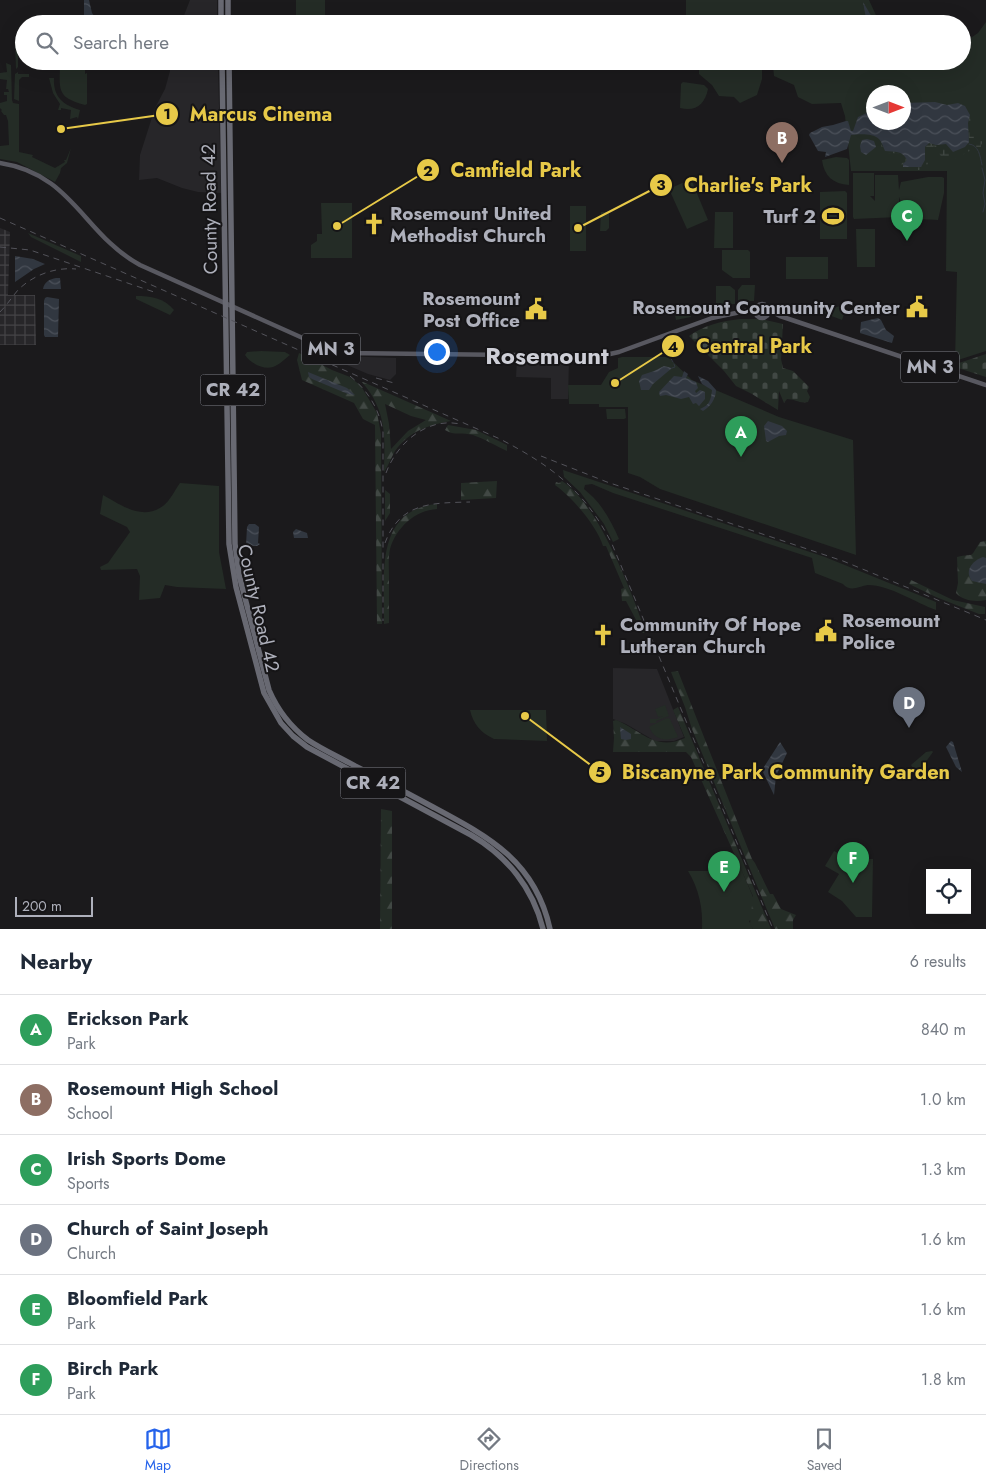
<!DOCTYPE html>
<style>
:root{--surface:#fff;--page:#f2f2f3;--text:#1f2937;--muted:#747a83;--line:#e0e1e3;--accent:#2563eb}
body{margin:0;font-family:Jost,sans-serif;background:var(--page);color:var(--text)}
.controls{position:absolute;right:15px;bottom:15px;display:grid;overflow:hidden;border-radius:0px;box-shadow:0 5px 20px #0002}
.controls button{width:45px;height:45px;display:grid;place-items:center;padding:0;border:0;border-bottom:1px solid var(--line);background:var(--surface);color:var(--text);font:25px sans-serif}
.compass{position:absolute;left:866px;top:85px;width:45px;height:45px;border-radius:50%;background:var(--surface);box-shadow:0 5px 20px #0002;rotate:90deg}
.scale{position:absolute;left:15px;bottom:12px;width:78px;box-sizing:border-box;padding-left:5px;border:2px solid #aeb0bb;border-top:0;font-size:14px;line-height:18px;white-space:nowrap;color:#aeb0bb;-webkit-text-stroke:4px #161517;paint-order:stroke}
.you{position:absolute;left:436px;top:351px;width:18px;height:18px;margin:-12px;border:4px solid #fff;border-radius:50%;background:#1a73e8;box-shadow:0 0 0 8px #1a73e833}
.badge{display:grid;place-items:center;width:32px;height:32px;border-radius:50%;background:var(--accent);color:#fff;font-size:16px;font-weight:700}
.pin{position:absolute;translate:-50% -41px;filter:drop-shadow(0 1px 2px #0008)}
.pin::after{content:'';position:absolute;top:26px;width:18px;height:15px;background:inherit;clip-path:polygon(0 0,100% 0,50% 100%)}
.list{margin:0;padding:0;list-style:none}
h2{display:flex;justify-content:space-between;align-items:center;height:65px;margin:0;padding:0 20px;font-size:21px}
h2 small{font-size:16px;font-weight:400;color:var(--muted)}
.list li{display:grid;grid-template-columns:32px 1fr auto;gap:15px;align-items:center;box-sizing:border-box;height:70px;padding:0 20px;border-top:1px solid var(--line)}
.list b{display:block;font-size:19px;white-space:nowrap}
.list p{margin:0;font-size:16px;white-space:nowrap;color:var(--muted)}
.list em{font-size:16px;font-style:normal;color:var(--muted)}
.icon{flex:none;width:28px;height:28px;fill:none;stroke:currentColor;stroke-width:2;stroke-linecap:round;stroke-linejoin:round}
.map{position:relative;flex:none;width:986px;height:929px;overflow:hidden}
.search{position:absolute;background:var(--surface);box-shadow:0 5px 20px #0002;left:15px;right:15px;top:15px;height:55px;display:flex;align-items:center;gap:12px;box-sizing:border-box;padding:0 18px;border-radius:28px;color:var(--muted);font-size:19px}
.sheet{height:485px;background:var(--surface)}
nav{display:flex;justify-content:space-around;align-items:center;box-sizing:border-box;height:70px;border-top:1px solid var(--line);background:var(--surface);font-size:14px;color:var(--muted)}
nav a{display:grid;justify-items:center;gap:2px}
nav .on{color:var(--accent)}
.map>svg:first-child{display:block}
.built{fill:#272629}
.industrial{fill:url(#industrial-grid)}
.green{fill:#242c26;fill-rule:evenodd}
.forest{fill:url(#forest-firs);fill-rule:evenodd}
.wetland{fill:url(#wetland-marsh)}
.cemetery{fill:url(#cemetery-stones)}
.water{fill:url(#water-waves)}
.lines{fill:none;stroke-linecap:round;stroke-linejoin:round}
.stream{stroke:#313740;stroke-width:1}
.major{stroke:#585860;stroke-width:4.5}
.highway{stroke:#686972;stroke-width:5.5}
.rail{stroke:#53535a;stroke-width:1;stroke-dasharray:6 5;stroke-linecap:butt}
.labels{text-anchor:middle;stroke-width:4;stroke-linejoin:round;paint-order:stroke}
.shield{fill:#161517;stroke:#80828a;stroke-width:1}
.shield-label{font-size:18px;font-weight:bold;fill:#aeb0bb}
.street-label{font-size:19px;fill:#aeb0bb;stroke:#161517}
.poi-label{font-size:19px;font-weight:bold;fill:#aeb0bb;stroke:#161517;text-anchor:start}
.district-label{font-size:24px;font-weight:bold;fill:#cecfd7;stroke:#161517}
.leader{fill:none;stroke:#e7c948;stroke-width:2}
.callout-dot{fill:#e7c948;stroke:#161517;stroke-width:2}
.mark-label{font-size:15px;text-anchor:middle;font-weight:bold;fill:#111}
.callout-label{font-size:20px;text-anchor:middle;font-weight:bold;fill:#e7c948;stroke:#161517;stroke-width:4;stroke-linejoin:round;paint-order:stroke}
</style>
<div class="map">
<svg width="986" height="929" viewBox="0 0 986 929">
<defs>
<pattern id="industrial-grid" width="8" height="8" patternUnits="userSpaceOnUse" patternTransform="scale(1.25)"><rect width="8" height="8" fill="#272629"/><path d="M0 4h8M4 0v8" fill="none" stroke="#444346"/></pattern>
<pattern id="forest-firs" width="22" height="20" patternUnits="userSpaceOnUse" patternTransform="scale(1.25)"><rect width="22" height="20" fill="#242c26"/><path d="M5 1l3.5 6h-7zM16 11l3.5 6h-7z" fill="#414844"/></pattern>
<pattern id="wetland-marsh" width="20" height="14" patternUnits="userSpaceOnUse" patternTransform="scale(1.25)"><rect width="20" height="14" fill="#242c26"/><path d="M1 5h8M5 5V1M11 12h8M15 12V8" fill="none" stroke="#414844"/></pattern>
<pattern id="cemetery-stones" width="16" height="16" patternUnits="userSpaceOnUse" patternTransform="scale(1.25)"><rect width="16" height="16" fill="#242c26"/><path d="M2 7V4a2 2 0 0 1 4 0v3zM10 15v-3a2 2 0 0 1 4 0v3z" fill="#414844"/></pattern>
<pattern id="water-waves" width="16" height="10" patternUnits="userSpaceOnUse" patternTransform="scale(1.25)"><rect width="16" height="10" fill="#313740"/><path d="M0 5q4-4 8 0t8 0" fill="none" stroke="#4c515a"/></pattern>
</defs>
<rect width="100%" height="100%" fill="#1b1a1c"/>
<g class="built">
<polygon points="190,0 217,0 217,24 169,24 169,19 183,18"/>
<polygon points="170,61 218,61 221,193 198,192 182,188 157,178 139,180 140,155 155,108 165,89 170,71"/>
<polygon points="342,356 396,358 396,374 390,380 368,374 340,362"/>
<polygon points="517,359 569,360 568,399 551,399 551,378 516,377"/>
<polygon points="613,668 657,669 684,737 674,741 655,741 626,724 613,719"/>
</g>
<polygon class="industrial" points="0,228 10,232 8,295 35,295 36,345 0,345"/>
<g class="green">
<polygon points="296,0 325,0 325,16 296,15"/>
<polygon points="686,0 869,0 880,24 686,24"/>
<path d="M986 22V351L955 361 957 272 946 271 947 171H851L845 116 841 103 812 104 798 97 794 85 774 76 773 65 768 61H962V44L978 33ZM874 92H904V122H874Z"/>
<polygon points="15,44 24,44 24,49 20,49 18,51 18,67 16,69"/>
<path d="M60 61H85V74L87 73V104L85 105C55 97 60 89 60 61Z"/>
<polygon points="699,61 762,61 762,79 757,95 740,103 734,97 719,96 712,85 699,74"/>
<polygon points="6,63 11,65 12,100 13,103 19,104 19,152 33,155 32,157 55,168 65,162 64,160 66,160 71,148 67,163 61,168 60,173 55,182 17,162 0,159 0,146 9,145 8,121 6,115 4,115 1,111 2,110 0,108 0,103 7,101 7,95 4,95 4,92 9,92 8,89 6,89 7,80 0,79 0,73 7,72"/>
<polygon points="18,72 18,74 29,74 29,77 22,77 19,80 19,101 14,99 15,74"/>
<path d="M49 78H54C53 97 63 105 80 110L78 119 77 117 70 119 71 110 61 108V110H58L60 104 53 93Z"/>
<path d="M683 82 704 85 708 89C705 104 696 112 680 108L681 84Z"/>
<path d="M836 157 847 158 849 160V185C833 184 824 176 822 160Z"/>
<path d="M853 173H874V196H870L875 201V175H898L899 190 901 182 928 177H942L944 178V193L938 220C916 219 907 220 899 197V217L854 219 853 217Z"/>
<polygon points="691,179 708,220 687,229 669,189"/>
<polygon points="845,191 847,193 847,239 820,239 820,192"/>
<polygon points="321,203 352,203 352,258 311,258 311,245 317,241 317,234 322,234"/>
<rect x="570" y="206" width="16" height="45"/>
<polygon points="601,212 609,212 609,228 606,231 600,231"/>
<polygon points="715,212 733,212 733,248 714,248"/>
<polygon points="856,229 875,229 875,267 857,267"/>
<polygon points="28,233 81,256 81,262 31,237"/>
<polygon points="722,250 748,250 750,252 750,278 733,278 722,270"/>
<rect x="786" y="257" width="42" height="22"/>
<polygon points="742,285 755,285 754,301 738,301 738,290"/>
<polygon points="716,286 730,286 735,290 735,304 718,305 716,303"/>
<path d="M136 296C151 296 164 298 174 310L170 315 136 299Z"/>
<polygon points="843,305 844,314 842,320 821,312"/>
<polygon points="689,307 691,317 676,320 674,310"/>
<path d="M261 351 285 352 290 355C285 359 279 365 273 367 263 370 250 363 245 355L247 352Z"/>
<polygon points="622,357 668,357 692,380 779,417 853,440 856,555 660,489 640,477 628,473 628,407 599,407 599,404 569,404 568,385 601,385 609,372 618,368 618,358"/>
<polygon points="606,409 625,409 626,418 624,419 607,419"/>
<path d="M563 470 825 557 936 602V610C916 603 890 585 868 585 859 586 851 593 843 584L815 573 812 558 613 493 592 484 585 485 584 489C587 492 590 494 593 497 604 508 613 525 619 539L613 542 604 524 580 492 564 477Z"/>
<path d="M180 483 219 486V552L226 589 177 587 165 585 160 598 139 600 140 576 137 569 101 570 100 567 108 563 130 532 127 527 100 514 103 495C121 505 142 521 163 506 170 501 175 490 180 483Z"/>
<polygon points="665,705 669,716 656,721 656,723 650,723 650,719 657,719 663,716 658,717 655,709"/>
<path d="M470 710H546L547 741 494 739C481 733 473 724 470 710Z"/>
<path d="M667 718 670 719 678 737C665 742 655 740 649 727Z"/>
<polygon points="932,751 933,752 917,774 911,765 926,752"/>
<polygon points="834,851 850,859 873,859 872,917 856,917 842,901 828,892 839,874 825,866"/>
<path d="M737 859 761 916 749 921 753 929H702C703 908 699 889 688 871H708Z"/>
</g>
<g class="forest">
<polygon points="299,353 332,370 350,377 361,386 377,413 381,434 382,624 377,624 375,425 363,419 354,403 302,380 297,360"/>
<path d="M362 382H363L451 421C429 425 409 431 395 451 391 458 388 466 384 472 385 437 387 411 362 382ZM385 404 411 416 426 420 408 431 391 449 389 424Z"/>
<path d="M448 425 476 430 507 445V451C496 446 485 439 473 435 463 432 454 436 445 430Z"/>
<polygon points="497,481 496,498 461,500 461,483"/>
<path d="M562 481C600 506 631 591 646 633H643L626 601H622L621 589 624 588 606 546H603C597 526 572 497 555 485L556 482 559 483Z"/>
<polygon points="385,490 390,494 390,513 385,521"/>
<path d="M437 504V509C415 510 396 528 390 549 388 558 389 568 389 576 389 592 389 608 389 623L384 624C385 578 373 510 437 504Z"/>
<path d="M986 541V600C976 602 963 601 956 593L958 583 957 557C976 552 968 561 980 542Z"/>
<polygon points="911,580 953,600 985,607 985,614 979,614 936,597 909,584"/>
<polygon points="678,671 752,859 755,863 770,894 773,894 781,909 796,915 793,920 793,929 775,929 692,729 685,707 671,672"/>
<path d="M678 707 771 929H753L750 924 753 896 691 757 686 752H613L614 738 613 721 616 720C641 730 655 752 685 738L673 710Z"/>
<polygon points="381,809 392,811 392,929 380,929"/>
</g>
<path class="wetland" d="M970 115 971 129 978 137H986L981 145 980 160 977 153 974 150 966 152C961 159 950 159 943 159L934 146 931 150 927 167C920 172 906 171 900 166L904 160 901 154 892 153 883 155 881 144 885 151C895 151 903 151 907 160L903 164V167H921L925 147 929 143C935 145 945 143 949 145L950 150C958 151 964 148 969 142L968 123Z"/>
<g class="cemetery">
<path d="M740 319H761L783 324 781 359 783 368 793 371 809 387 807 391 810 397 808 402C800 404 795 399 787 399L784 403 779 391 778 410 752 394 736 386 724 371 689 336C702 326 722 321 740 319Z"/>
<polygon points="986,354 986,377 955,367 956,364"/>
</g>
<g class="water">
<polygon points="84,0 89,0 92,13 100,24 84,24"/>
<polygon points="863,2 876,24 867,24"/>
<path d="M935 102 947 105 958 103 965 106 970 115 968 123 969 142 965 147 953 152 946 144 936 145 929 143 925 147V160L921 167H903V164L907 160C902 150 895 152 885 151 883 147 882 142 879 139 873 133 859 134 851 135L847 149 825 157 826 152 818 151 809 135 810 133 822 127 833 125 846 121H848L851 131H853L858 117 873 110 874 122H904V103Z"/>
<polygon points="867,139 874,141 876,147 866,155 861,152 860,146 862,140"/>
<polygon points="15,256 33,259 45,264 34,269 15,282"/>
<path d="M56 278H60L61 289H43C44 282 50 279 56 278Z"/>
<polygon points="47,297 59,299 58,337 45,337 44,335 44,301 45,298"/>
<polygon points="878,318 881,320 886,330 894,336 892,343 860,333 861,322"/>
<polygon points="664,366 672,368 653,384 649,390 641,390 639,381 642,375 654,371"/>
<polygon points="684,371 688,374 686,378 696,382 698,388 695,391 696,393 700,390 705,392 705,399 699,406 696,403 693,404 689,397 681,399 666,395 660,396 659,392 674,376 682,377"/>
<polygon points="308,372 347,388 355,395 348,394 312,379 309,377"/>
<path d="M698 376 708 381 716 390C716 399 710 407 703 411L700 409C709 405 711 401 712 390L702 384Z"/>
<polygon points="768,421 782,426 787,431 786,435 779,436 768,442 766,441 764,426"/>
<polygon points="249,524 255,524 259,527 258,543 260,544 257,546 246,545 247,527"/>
<polygon points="296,529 307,533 308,538 294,538 293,532"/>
<path d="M983 557 986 558V584L972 581C964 571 972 561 983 557Z"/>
<polygon points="620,727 631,734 631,739 626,740 621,739"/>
<polygon points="951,741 953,742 962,772 956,767 946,747"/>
<polygon points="780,742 787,753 776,776 774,795 762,770"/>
</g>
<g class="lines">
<g class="stream">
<path d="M969 144C979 145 980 156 982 165"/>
<polyline points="982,168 985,180 983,193 985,204 983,212"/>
<polyline points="667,352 673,362"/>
<polyline points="672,368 675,367 674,364"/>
</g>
<g class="major">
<path d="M0 163C73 174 83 234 140 265L325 348 346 353 601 356 619 352 712 318 755 309"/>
<circle cx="762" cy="311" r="7"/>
<polyline points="769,310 780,316 986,385"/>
</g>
<g class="highway">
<polyline points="221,0 221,24"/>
<polyline points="228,0 228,24"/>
<path d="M222 61 229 544 236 587 264 693 281 723 293 736 307 747 471 835C507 856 533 888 543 929"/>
<path d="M229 61 235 544 239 575 269 690C278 711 291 727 308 740 323 750 339 757 355 766 381 779 407 793 433 807 489 837 535 861 550 929"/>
</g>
<g class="rail">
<path d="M0 218 500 439C552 466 585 491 612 544L773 929"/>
<polyline points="0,247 30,250 157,293"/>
<path d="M0 312C7 305 12 297 18 290 33 275 55 267 76 269"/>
<path d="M350 376C368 391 379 408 383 432V621"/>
<polyline points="376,378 394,383"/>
<polyline points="541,456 607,482 843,561 986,620"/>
<path d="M386 473C397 443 427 417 460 424"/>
<path d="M385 543C400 502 432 503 470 502"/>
</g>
</g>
<defs>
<g id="stadium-bare" transform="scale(1.725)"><path d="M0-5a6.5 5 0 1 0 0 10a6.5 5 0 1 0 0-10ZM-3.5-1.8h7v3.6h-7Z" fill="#e7c948" stroke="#161517" stroke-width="2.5" paint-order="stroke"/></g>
<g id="church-bare" transform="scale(1.725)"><path d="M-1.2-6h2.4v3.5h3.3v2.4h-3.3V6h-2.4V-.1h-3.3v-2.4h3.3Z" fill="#e7c948" stroke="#161517" stroke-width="2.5" paint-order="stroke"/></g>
<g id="civic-bare" transform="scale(1.725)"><path d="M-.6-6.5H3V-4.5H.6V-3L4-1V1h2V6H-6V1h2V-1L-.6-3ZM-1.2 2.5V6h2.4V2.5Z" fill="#e7c948" stroke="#161517" stroke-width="2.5" paint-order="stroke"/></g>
</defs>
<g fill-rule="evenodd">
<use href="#stadium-bare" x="833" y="216"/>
<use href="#church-bare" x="374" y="224"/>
<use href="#civic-bare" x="917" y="307"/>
<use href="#civic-bare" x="536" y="309"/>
<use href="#civic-bare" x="826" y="631"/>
<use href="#church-bare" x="603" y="635"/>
</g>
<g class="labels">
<g class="shield">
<rect x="302" y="333.5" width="58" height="31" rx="4"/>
<rect x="901" y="351.5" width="58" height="31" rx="4"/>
<rect x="200.5" y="374.5" width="65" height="31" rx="4"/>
<rect x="340.5" y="767.5" width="65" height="31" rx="4"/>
</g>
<g class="shield-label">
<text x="331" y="355">MN 3</text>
<text x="930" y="373">MN 3</text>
<text x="233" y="396">CR 42</text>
<text x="373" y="789">CR 42</text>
</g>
<g class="street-label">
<text transform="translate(209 209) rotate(-91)" y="7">County Road 42</text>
<text transform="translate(259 608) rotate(77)" y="7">County Road 42</text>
</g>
<g class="poi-label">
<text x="390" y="220">Rosemount United<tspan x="390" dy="22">Methodist Church</tspan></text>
<text x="816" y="223" text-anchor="end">Turf 2</text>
<text x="520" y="305" text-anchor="end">Rosemount<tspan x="520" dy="22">Post Office</tspan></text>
<text x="900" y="314" text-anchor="end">Rosemount Community Center</text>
<text x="842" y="627">Rosemount<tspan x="842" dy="22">Police</tspan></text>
<text x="620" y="631">Community Of Hope<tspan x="620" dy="22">Lutheran Church</tspan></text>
</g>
<g class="district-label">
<text x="547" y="364">Rosemount</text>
</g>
</g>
<path class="leader" d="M61 129L167 114M337 226L428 170M578 228L661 185M615 383L673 346M525 716L600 772"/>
<g class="callout-dot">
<circle cx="61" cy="129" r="5"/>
<circle cx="337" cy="226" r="5"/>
<circle cx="578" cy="228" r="5"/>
<circle cx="615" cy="383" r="5"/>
<circle cx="525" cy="716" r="5"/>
<circle cx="167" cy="114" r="12"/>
<circle cx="428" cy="170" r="12"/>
<circle cx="661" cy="185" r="12"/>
<circle cx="673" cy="346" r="12"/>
<circle cx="600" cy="772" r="12"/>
</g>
<g class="mark-label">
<text x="167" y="119">1</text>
<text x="428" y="176">2</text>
<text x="661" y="190">3</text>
<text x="673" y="352">4</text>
<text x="600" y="777">5</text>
</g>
<g class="callout-label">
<text x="261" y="121">Marcus Cinema</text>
<text x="516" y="177">Camfield Park</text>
<text x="748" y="192">Charlie's Park</text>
<text x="754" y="353">Central Park</text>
<text x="786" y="779">Biscanyne Park Community Garden</text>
</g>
</svg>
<div class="controls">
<button><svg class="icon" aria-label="locate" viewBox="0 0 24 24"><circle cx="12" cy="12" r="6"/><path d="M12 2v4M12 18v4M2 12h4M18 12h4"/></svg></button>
</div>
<svg class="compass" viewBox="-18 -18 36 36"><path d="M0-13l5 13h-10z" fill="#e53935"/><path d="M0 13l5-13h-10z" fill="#747a83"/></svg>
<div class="scale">200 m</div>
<div class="you"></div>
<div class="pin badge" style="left:741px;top:457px;background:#2e9e5b">A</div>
<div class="pin badge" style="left:782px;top:163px;background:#8d6e63">B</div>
<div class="pin badge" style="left:907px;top:241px;background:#2e9e5b">C</div>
<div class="pin badge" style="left:909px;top:728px;background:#6b7280">D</div>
<div class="pin badge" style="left:724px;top:892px;background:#2e9e5b">E</div>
<div class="pin badge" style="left:853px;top:883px;background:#2e9e5b">F</div>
<div class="search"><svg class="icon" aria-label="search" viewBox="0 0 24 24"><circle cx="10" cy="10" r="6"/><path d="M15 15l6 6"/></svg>Search here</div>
</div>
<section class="sheet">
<h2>Nearby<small>6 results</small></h2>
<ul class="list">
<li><span class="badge" style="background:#2e9e5b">A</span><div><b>Erickson Park</b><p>Park</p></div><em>840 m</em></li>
<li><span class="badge" style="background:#8d6e63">B</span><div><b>Rosemount High School</b><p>School</p></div><em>1.0 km</em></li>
<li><span class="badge" style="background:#2e9e5b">C</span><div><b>Irish Sports Dome</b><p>Sports</p></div><em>1.3 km</em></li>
<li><span class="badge" style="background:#6b7280">D</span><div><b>Church of Saint Joseph</b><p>Church</p></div><em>1.6 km</em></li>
<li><span class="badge" style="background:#2e9e5b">E</span><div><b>Bloomfield Park</b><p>Park</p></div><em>1.6 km</em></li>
<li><span class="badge" style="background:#2e9e5b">F</span><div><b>Birch Park</b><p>Park</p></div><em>1.8 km</em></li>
</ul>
</section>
<nav>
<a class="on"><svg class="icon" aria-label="map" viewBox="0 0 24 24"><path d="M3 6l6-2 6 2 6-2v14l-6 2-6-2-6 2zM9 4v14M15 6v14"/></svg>Map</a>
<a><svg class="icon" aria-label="directions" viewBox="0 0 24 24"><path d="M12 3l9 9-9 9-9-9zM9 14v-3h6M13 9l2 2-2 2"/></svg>Directions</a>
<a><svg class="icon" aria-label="saved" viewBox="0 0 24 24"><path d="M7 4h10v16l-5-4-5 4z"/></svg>Saved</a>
</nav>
